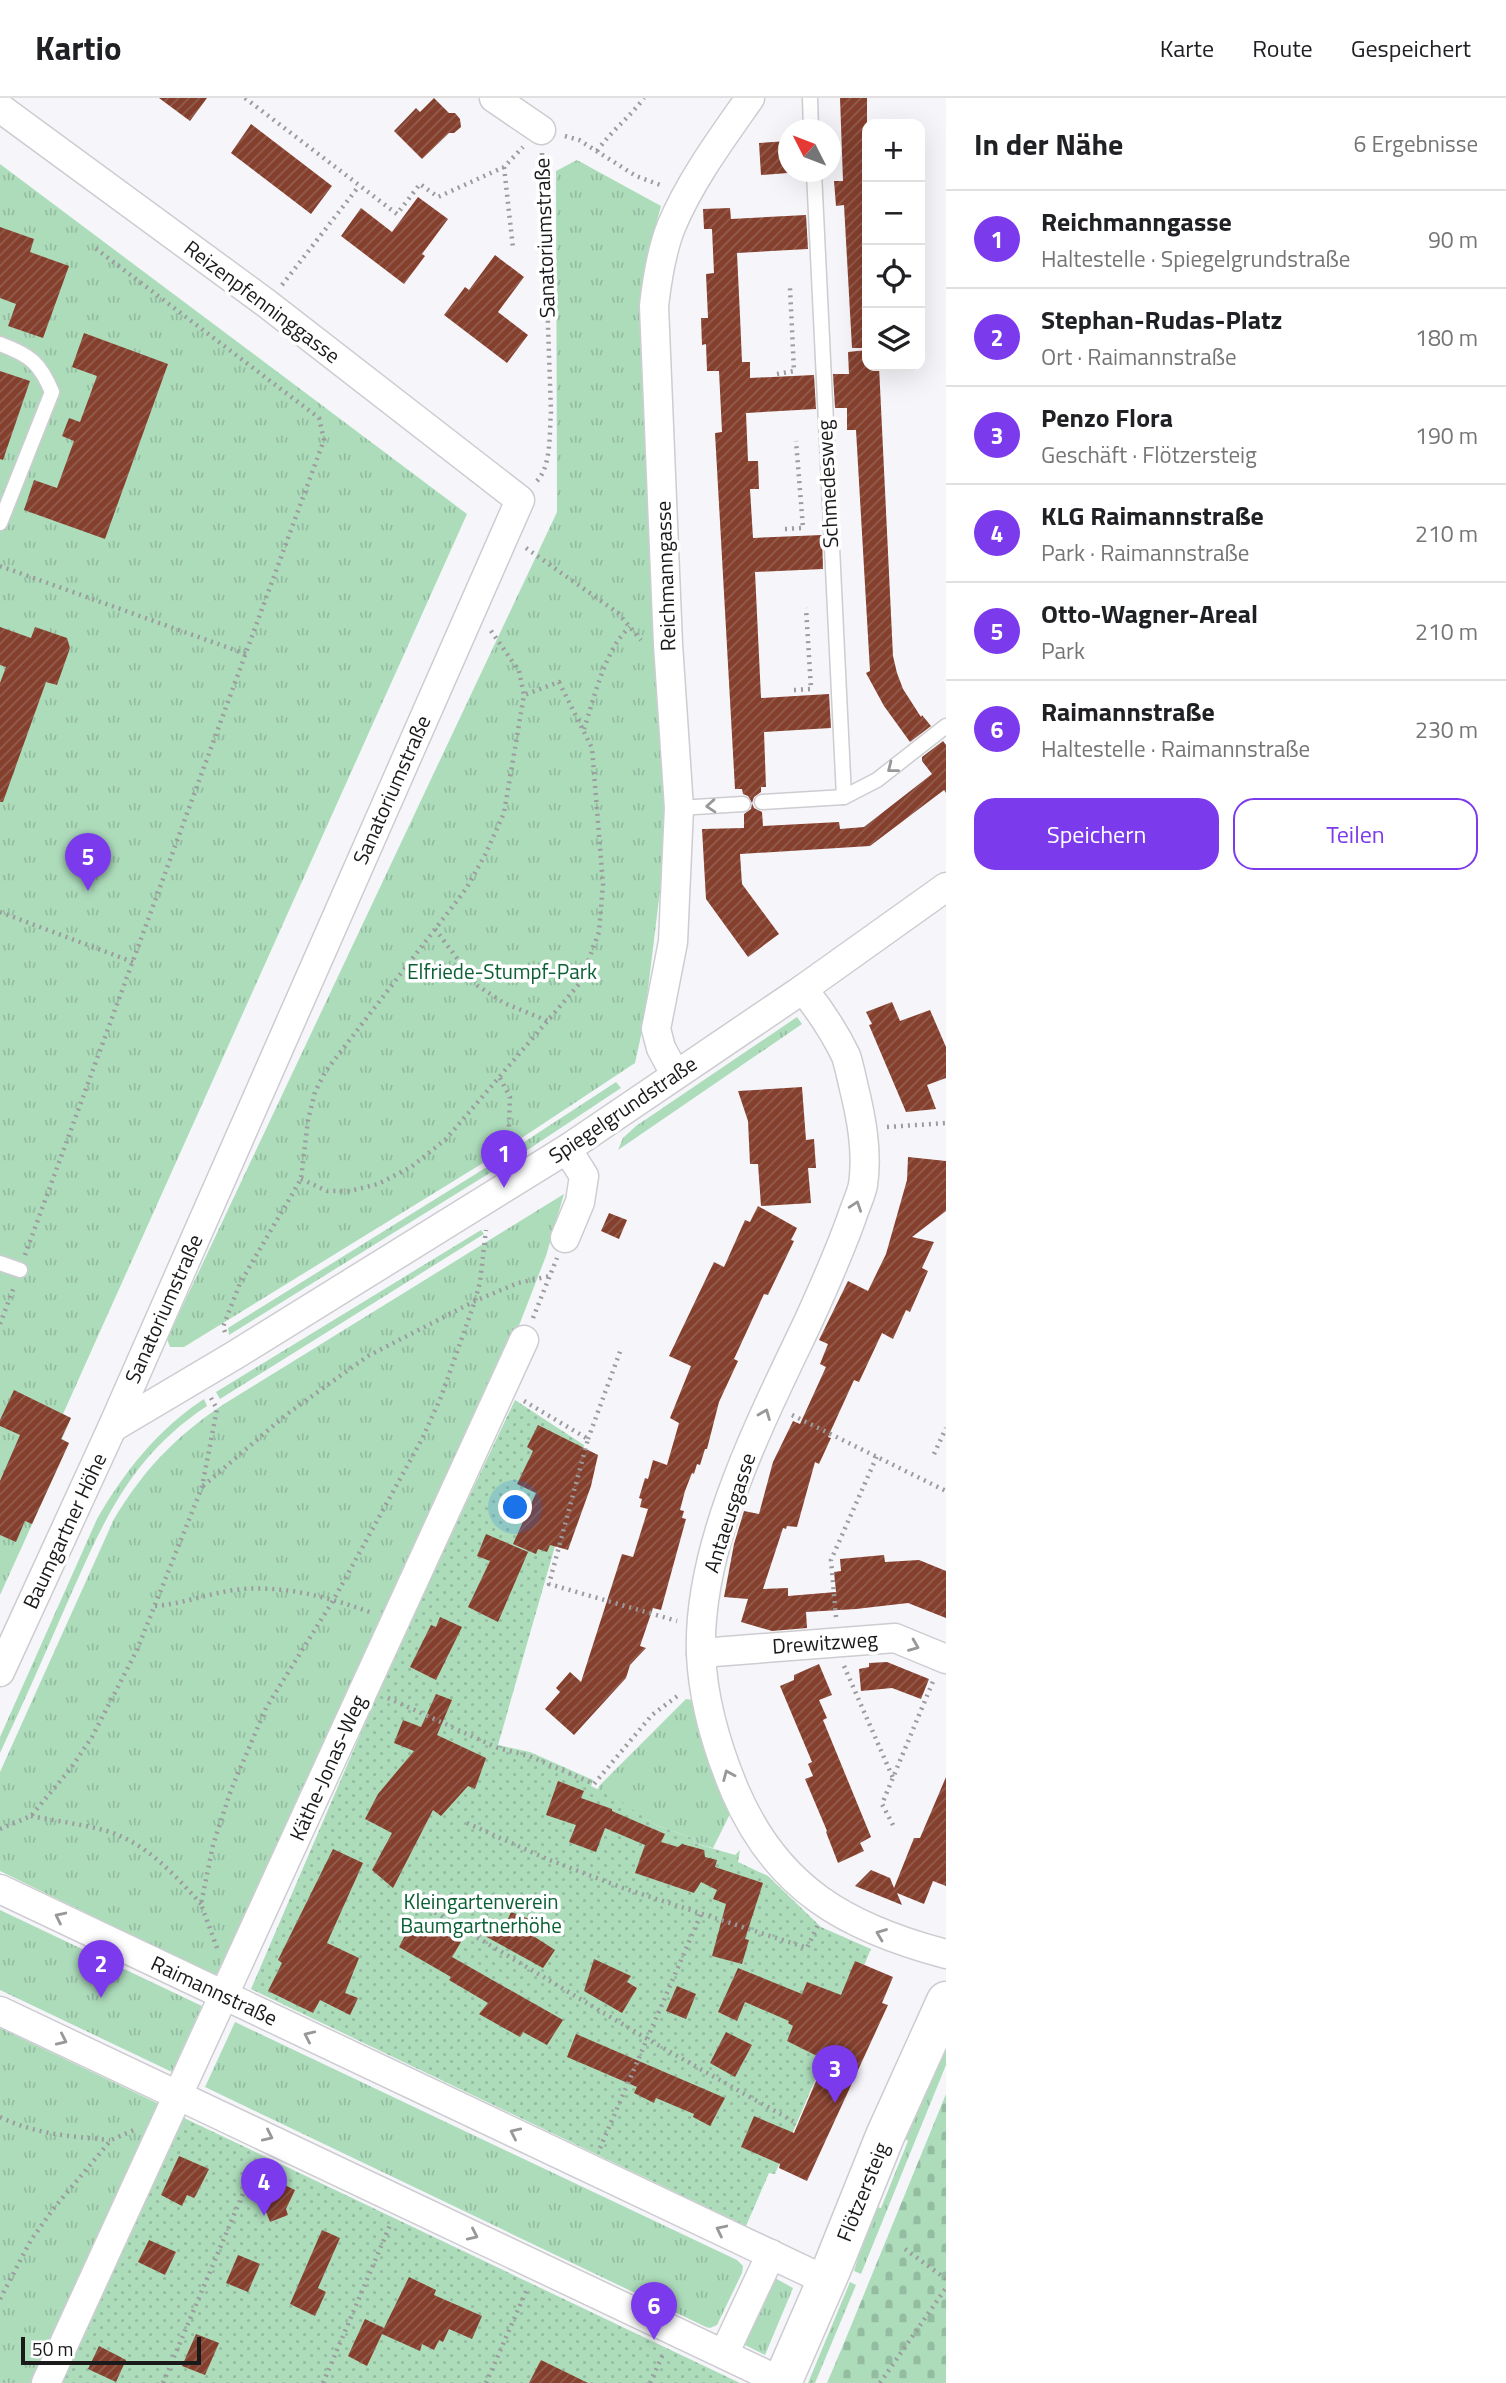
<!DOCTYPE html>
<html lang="de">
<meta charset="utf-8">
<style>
:root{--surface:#fff;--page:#f6f6f6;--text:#202124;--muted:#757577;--line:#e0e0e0;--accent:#7c3aed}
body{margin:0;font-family:"Titillium Web",sans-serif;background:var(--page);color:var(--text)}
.controls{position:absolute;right:21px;top:21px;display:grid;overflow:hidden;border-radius:14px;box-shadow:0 7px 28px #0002}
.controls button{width:63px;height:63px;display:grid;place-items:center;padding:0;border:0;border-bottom:2px solid var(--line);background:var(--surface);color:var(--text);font:35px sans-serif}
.compass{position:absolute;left:778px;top:21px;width:63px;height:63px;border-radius:50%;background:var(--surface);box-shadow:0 7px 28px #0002;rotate:312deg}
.scale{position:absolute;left:21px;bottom:18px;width:180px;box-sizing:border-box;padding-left:7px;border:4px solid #1a1a1b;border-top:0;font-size:19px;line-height:24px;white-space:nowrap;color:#1a1a1b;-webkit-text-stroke:5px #fff;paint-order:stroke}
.you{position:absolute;left:516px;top:1410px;width:24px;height:24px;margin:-18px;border:5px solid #fff;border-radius:50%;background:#1a73e8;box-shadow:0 0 0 10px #1a73e833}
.badge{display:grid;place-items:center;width:46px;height:46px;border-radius:50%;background:var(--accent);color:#fff;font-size:23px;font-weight:700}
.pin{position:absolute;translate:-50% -58px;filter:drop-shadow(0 2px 4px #0008)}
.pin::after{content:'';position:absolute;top:37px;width:24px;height:21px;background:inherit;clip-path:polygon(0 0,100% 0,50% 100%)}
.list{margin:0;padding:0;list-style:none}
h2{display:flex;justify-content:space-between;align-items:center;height:91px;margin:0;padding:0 28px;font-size:30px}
h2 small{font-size:23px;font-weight:400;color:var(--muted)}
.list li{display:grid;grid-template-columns:46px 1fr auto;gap:21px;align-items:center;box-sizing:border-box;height:98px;padding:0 28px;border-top:2px solid var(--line)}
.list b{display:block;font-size:26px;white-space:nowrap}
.list p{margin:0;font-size:23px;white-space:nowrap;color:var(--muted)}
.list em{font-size:23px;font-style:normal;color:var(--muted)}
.actions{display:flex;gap:14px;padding:21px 28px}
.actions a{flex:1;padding:16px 0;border:2px solid var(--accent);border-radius:21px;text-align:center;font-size:24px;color:var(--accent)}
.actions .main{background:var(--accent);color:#fff}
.icon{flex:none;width:38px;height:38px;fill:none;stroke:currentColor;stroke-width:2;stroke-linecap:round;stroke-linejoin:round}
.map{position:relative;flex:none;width:946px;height:2285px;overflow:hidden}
header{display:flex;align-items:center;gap:42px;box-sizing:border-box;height:98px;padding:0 35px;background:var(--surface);border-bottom:2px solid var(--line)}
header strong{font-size:33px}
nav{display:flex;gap:38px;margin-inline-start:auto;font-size:24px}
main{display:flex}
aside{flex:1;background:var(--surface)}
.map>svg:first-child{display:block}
.grass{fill:url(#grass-tufts)}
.cemetery{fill:url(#cemetery-stones)}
.garden{fill:url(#garden-dots)}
.building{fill:url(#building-hatch)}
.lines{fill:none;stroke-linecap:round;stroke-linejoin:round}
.lane-casing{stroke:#cdcdd1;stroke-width:17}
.street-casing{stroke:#cdcdd1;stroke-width:31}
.secondary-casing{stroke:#cdcdd1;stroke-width:41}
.path{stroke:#9c9c9f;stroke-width:4.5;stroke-dasharray:2 5;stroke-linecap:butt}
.lane{stroke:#fff;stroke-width:14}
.street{stroke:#fff;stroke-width:28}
.secondary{stroke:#fff;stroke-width:38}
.oneway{stroke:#989898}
.labels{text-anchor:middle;stroke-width:7;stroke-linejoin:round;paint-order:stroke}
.street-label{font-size:21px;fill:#1a1a1b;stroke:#fff}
.park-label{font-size:21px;fill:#0b6135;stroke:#fff}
</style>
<header>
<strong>Kartio</strong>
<nav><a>Karte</a><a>Route</a><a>Gespeichert</a></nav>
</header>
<main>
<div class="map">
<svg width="946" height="2285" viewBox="0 0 946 2285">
<defs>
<pattern id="grass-tufts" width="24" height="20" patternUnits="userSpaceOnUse" patternTransform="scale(1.75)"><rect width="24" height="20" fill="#addcbb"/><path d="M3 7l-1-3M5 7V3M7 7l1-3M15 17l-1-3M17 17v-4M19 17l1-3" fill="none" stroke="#94bca0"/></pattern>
<pattern id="cemetery-stones" width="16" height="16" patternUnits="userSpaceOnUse" patternTransform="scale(1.75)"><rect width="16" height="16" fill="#addcbb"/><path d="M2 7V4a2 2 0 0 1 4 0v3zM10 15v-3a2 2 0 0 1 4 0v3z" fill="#94bca0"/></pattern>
<pattern id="garden-dots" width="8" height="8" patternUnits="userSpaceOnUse" patternTransform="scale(1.75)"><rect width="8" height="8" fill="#addcbb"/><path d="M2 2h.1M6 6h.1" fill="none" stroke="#94bca0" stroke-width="1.8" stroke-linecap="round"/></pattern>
<pattern id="building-hatch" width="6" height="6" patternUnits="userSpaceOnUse" patternTransform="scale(1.75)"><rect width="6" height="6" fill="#853f2d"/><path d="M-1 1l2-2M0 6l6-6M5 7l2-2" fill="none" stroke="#925e50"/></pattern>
</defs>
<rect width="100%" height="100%" fill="#f6f6fa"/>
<g class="grass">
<polygon points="577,62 661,108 644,172 668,727 644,924 635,965 496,1057 184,1249 170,1249 167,1241 557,414 556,73"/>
<polygon points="0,66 467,416 63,1316 71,1320 62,1341 69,1345 0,1497"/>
<polygon points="797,919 802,926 618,1052 623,1040 636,1028"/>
<polygon points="616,984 621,990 520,1057 516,1051 518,1048"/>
<polygon points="503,1059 509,1063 229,1237 228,1230"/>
<path d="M564 1096 546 1158 520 1225 231 1864 215 1877 211 1876 0 1773V1674L114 1421C144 1371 176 1338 224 1306Z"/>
<polygon points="481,1132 484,1136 220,1301 216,1294"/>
<path d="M204 1301 207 1308C125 1362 99 1434 61 1519 41 1565 21 1610 0 1655V1639L97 1421C124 1374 158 1331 204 1301Z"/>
<polygon points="686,1601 692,1602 720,1696 731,1714 713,1750 694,1745 695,1741 656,1727 598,1691 599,1688"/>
<polygon points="0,1812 202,1908 172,1974 0,1892"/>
<polygon points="235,1924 737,2162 743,2168 742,2175 717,2227 710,2230 706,2229 205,1989"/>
<polygon points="0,1930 159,2006 39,2285 0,2285"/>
<polygon points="946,1947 946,1967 861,2176 854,2173 868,2126 877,2109 881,2110 908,2043 904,2040"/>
<polygon points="775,2180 793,2190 765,2257 743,2246"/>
<polygon points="850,2184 856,2187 815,2285 808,2285"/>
</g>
<polygon class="cemetery" points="946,1996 946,2285 827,2285 844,2245"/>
<g class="garden">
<polygon points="515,1302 584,1347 498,1647 530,1654 593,1682 591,1688 610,1697 656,1727 695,1741 694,1745 735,1757 740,1752 738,1764 768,1778 821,1829 871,1851 775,2076 769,2075 746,2128 251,1891 397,1551"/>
<polygon points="182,2019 740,2285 61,2285"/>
</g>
<g class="building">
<polygon points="159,0 207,0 190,23"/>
<polygon points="434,0 449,15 455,15 460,21 461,29 454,35 449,35 422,61 394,33 416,10 420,14"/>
<polygon points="840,0 867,0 867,250 852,250 844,107 836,108 834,83 843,83"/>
<polygon points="251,26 332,88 311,116 231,55"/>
<polygon points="788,43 788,75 761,77 759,45"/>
<polygon points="418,99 448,121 422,156 425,158 404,186 341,138 361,110 392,134"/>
<polygon points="730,110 731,121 806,117 808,151 737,155 740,218 742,264 750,264 750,280 814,277 816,311 746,315 748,363 758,363 759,391 750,391 753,440 822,437 823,471 755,474 761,600 829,596 831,630 764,634 766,689 761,689 761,694 754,699 752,705 748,698 743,696 742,691 735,691 715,335 722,334 719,273 707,273 706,246 702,247 701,220 708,220 706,176 714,175 712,131 704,131 703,111"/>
<polygon points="0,129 34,141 30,154 69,168 43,240 8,228 16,206 0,200"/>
<polygon points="495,157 524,179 498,214 528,237 507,265 444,217 465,189 469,192"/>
<polygon points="84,235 168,266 105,441 24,412 34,382 57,390 74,343 62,338 69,320 80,324 97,278 72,269"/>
<polygon points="867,252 867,268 879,268 893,558 897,575 903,591 921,619 922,617 931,628 910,644 884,608 866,575 870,573 856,332 847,332 847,310 835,310 833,276 849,276 848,254"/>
<polygon points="0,273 30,283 3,362 0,361"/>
<polygon points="0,529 31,540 35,529 67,540 70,550 57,587 46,584 3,704 0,704 0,585 6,569 0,567"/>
<polygon points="943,643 946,647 946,695 944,692 870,748 740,756 742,786 779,836 748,859 706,801 702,731 744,730 744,716 751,711 752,705 754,710 762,714 763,728 839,724 840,731 864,729 932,676 922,663 922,659"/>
<polygon points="892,904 900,923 930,912 946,949 946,980 927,987 936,1011 906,1014 869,927 872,926 866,914"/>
<polygon points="802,989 806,1042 814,1041 816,1070 808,1070 811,1105 761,1108 758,1066 750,1066 748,1023 738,993"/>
<polygon points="908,1059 946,1063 946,1113 912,1139 934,1144 922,1170 928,1173 910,1214 906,1212 893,1241 882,1235 859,1284 854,1282 828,1339 831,1340 819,1366 815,1364 797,1429 787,1428 786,1431 783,1430 763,1491 788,1490 788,1498 836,1494 834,1474 841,1473 840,1461 884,1457 885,1464 919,1462 946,1473 946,1520 908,1505 856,1511 806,1514 807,1530 772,1533 741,1524 748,1501 724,1499 734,1446 744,1413 759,1416 773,1364 793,1323 800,1326 826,1269 820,1266 828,1246 819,1242 848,1183 868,1193 886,1156 907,1082"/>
<polygon points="758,1108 797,1130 791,1142 794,1143 768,1197 764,1196 734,1261 738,1263 719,1304 707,1351 705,1351 700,1367 697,1366 694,1376 692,1375 685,1393 680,1412 684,1413 682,1420 686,1421 661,1512 653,1510 640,1548 646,1550 630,1567 626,1580 574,1637 545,1611 560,1594 556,1590 570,1574 581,1584 622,1456 633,1459 648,1411 640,1409 642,1401 639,1400 645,1380 648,1381 653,1362 667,1367 679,1325 670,1320 691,1268 669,1258 714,1164 724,1169 745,1122 750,1124"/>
<polygon points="609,1115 627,1122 619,1141 601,1133"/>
<polygon points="14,1292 71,1320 61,1341 69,1345 32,1426 25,1423 16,1444 0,1437 0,1383 20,1337 0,1328 0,1322"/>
<polygon points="538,1327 598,1357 591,1388 568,1452 550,1447 547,1454 538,1451 536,1456 513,1446 536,1395 517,1386 533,1353 527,1349"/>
<polygon points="486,1436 528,1454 498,1524 468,1509 490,1463 477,1458"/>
<polygon points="440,1519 462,1529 436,1582 410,1569 431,1527 436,1529"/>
<polygon points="887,1564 929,1581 921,1601 892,1590 861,1593 859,1571 869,1569 869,1565"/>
<polygon points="819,1566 832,1597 819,1602 827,1620 823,1622 871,1739 860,1745 864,1753 838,1765 826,1734 827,1733 805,1681 813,1678 808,1666 812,1664 780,1588 794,1582 794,1577"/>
<polygon points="436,1596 452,1602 437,1637 486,1660 475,1691 468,1688 441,1718 433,1712 393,1790 372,1772 392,1735 365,1721 378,1696 414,1653 394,1645 403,1622 421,1629"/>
<polygon points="946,1679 946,1788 933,1783 924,1806 897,1795 902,1807 855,1788 871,1772 890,1780 894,1790 914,1740 920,1740"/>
<polygon points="558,1683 584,1693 581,1700 612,1711 612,1713 665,1736 661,1744 678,1749 682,1746 704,1752 705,1759 717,1762 715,1769 763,1785 745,1841 749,1842 742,1866 712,1858 726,1806 713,1801 717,1792 701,1784 694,1795 635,1775 645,1747 605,1730 596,1754 569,1744 576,1727 546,1717"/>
<polygon points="333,1751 363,1765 327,1845 359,1860 345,1895 358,1900 350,1917 320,1902 313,1915 268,1893 282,1865 278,1862"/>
<polygon points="511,1814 532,1822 527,1834 555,1852 543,1870 483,1837 493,1820 505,1828"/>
<polygon points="414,1820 461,1844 452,1859 563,1922 547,1947 523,1934 520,1939 479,1916 488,1905 449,1882 451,1879 399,1849"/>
<polygon points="594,1861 631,1878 627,1884 637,1890 622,1915 584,1893"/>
<polygon points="855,1863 893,1879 882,1905 888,1907 807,2083 779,2070 780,2066 741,2049 754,2018 794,2035 825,1962 787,1943 793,1928 788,1925 789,1923 745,1904 737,1923 718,1914 738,1870 802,1896 807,1884 841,1897"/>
<polygon points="677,1888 696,1896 686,1921 666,1913"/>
<polygon points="726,1934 752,1947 735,1979 710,1965"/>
<polygon points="576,1936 725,2000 710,2028 693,2019 694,2016 656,2000 654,2005 634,1995 637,1989 567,1959"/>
<polygon points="179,2058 209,2071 196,2097 194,2100 187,2097 182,2108 161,2097"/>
<polygon points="264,2077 295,2092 286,2111 288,2117 270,2124 257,2091"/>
<polygon points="322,2132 340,2140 318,2190 326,2194 315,2218 290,2206"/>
<polygon points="149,2142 176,2154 165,2177 138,2164"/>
<polygon points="238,2157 260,2166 248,2194 226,2185"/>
<polygon points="409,2179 436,2192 434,2197 482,2218 472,2241 449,2231 443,2244 439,2242 434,2252 422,2246 420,2253 382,2236 367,2268 348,2258 365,2221 384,2230"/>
<polygon points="196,2236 219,2245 205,2277 182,2268"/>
<polygon points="99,2248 126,2262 116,2284 88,2271"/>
<polygon points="541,2262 588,2285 529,2285"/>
</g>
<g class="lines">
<g class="lane-casing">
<g id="lane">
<polyline points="810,0 811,32"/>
<polyline points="814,74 844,699"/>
<path d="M0 246C30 257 40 265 52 294L0 425"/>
<polyline points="762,704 844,699 877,682 946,628"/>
<polyline points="679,710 743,706"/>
<polyline points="0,1165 20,1172"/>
</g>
</g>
<g class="street-casing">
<g id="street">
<polyline points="494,0 541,32"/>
<polyline points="0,10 266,205 520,402 112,1330 0,1574"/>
<path d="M803 891C819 911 835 935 846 958 849 967 851 977 853 986 861 1018 868 1053 863 1087 861 1097 855 1109 852 1119 839 1155 824 1189 808 1224 762 1321 697 1446 701 1556 703 1603 717 1650 735 1693 777 1791 847 1830 946 1856"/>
<path d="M675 976 661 950 656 931 673 844 679 710 668 546 654 208C657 182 661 154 671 129 690 83 722 40 750 0"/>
<polyline points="565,1140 580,1104 584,1078 567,1051"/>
<polyline points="112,1330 235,1257 567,1051 803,891 946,789"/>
<polyline points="701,1555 895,1540 946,1561"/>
<polyline points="0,1791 827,2183"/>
<polyline points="0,1913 782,2284"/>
<polyline points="724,2256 771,2156"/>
<polyline points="46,2285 524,1242"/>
</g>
</g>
<g class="secondary-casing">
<polyline id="secondary" points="782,2285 832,2170 885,2038 946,1903"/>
</g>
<g class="path">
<polyline points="245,0 397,116 420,86 438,99 504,69 523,49"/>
<polyline points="565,38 579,42 636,78 663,88"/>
<path d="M597 53C612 32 629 20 644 0"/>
<polyline points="504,69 513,150"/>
<polyline points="282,187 359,88"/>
<polyline points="777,276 794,273 790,190"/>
<path d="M537 383C552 367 549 334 551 314L542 55"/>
<polyline points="785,431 803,430 796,343"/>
<polyline points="526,450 618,515 641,542"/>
<polyline points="0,468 246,556"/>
<polyline points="794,592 811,591 806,510"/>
<path d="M584 631C594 601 605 550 630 529"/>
<polyline points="0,814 133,864"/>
<polyline points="435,831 478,888 504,905 548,923"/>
<polyline points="500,980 510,999 508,1049 514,1058"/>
<polyline points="887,1029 946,1025"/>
<polyline points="301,1081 327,1093 350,1093 378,1086 411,1069 446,1041 580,885 599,834 603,786 592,650 559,584 524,597"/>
<polyline points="25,1157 324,342 319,320 95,150"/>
<polyline points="533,1220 557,1160"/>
<polyline points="0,1226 14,1189"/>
<polyline points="225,1234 223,1229 240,1185 301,1081 308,1022 315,994 325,974 466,791 485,757 504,715 524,597 519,573 489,530"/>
<polyline points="524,1303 588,1341 549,1486 677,1523"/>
<polyline points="792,1317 946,1393"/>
<polyline points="588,1341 621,1251"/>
<polyline points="934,1356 946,1330"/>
<polyline points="203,1388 287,1316 368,1258 475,1203 518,1185 550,1178"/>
<path d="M155 1508C182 1506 207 1496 234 1492 281 1486 329 1499 372 1515"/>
<polyline points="836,1519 831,1462 877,1358"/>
<polyline points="844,1568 893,1680"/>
<polyline points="388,1600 498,1650 529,1658 594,1686 652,1617 680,1596"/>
<path d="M31 1718C56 1723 82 1726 107 1733 146 1745 174 1776 201 1806"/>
<polyline points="467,1725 547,1761 623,1790 807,1850 818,1827"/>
<polyline points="893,1727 882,1706 934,1581"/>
<polyline points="0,1731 31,1718 71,1670 92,1639 137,1552 202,1389 217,1311 211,1300"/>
<polyline points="411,1800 649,1942 796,2025"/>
<polyline points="217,1850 201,1806 213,1747 231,1692 266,1610 334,1501 422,1341 441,1299 475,1203 480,1184 486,1132"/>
<path d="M0 2019C38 2037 69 2038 110 2042"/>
<polyline points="600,2050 701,1816"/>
<polyline points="905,2151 946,2181"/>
<polyline points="0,2201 31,2142 54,2110 111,2042 134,2032"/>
<polyline points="163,2285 258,2060"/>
<polyline points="323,2285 391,2125"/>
<polyline points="486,2285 528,2189"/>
<polyline points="650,2285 664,2254"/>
<polyline points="880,2285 946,2190"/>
</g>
<use href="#lane" class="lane"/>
<use href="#street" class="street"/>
<use href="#secondary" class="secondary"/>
</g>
<defs><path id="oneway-chevron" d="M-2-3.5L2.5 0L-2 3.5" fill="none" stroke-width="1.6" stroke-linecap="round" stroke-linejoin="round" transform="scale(1.75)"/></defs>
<g class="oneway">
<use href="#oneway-chevron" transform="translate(892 670) rotate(142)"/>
<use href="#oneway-chevron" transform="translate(711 708) rotate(176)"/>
<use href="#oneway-chevron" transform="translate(856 1108) rotate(-71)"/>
<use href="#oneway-chevron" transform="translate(765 1316) rotate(-68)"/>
<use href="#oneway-chevron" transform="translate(914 1548) rotate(22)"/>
<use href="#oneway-chevron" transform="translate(728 1677) rotate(-113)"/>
<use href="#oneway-chevron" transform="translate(60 1819) rotate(-154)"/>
<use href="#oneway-chevron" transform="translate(881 1836) rotate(-159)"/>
<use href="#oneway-chevron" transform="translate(309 1938) rotate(-155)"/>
<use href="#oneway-chevron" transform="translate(62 1942) rotate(25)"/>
<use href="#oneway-chevron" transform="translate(515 2035) rotate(-155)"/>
<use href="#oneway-chevron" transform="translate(268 2038) rotate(25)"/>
<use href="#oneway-chevron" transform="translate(721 2132) rotate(-154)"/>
<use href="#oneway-chevron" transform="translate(473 2137) rotate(25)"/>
</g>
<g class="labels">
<g class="street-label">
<text transform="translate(545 140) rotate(-92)" y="7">Sanatoriumstraße</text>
<text transform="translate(262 204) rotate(37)" y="7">Reizenpfenninggasse</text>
<text transform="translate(828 386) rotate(-93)" y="7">Schmedesweg</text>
<text transform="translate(666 478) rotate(-92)" y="7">Reichmanngasse</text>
<text transform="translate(392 692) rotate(-66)" y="7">Sanatoriumstraße</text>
<text transform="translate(623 1012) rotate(-34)" y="7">Spiegelgrundstraße</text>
<text transform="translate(164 1211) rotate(-66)" y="7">Sanatoriumstraße</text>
<text transform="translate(730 1415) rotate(-72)" y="7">Antaeusgasse</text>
<text transform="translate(65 1433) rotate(-65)" y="7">Baumgartner Höhe</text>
<text transform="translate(825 1545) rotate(-4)" y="7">Drewitzweg</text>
<text transform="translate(328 1670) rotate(-66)" y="7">Käthe-Jonas-Weg</text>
<text transform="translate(214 1893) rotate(25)" y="7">Raimannstraße</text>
<text transform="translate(863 2094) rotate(-68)" y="7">Flötzersteig</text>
</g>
<g class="park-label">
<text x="502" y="881">Elfriede-Stumpf-Park</text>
<text x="481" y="1811">Kleingartenverein<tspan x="481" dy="24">Baumgartnerhöhe</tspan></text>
</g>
</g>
</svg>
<div class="controls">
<button>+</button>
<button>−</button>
<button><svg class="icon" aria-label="locate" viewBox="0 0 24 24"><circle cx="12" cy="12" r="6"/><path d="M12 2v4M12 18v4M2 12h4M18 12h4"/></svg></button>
<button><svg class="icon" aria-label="layers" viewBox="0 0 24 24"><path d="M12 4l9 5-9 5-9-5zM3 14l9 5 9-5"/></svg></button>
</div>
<svg class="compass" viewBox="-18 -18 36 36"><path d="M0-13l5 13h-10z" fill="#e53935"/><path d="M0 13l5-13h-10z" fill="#757577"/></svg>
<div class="scale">50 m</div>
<div class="you"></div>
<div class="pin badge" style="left:504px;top:1090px">1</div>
<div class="pin badge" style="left:101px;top:1900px">2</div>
<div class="pin badge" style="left:835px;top:2005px">3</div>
<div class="pin badge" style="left:264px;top:2118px">4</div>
<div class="pin badge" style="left:88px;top:793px">5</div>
<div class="pin badge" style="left:654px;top:2242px">6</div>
</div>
<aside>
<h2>In der Nähe<small>6 Ergebnisse</small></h2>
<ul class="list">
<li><span class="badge">1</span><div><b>Reichmanngasse</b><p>Haltestelle · Spiegelgrundstraße</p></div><em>90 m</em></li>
<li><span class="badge">2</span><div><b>Stephan-Rudas-Platz</b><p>Ort · Raimannstraße</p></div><em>180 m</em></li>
<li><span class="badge">3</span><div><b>Penzo Flora</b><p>Geschäft · Flötzersteig</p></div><em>190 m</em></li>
<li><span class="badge">4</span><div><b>KLG Raimannstraße</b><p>Park · Raimannstraße</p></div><em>210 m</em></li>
<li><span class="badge">5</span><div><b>Otto-Wagner-Areal</b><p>Park</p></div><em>210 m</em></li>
<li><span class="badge">6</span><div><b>Raimannstraße</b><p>Haltestelle · Raimannstraße</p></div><em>230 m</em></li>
</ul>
<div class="actions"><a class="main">Speichern</a><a>Teilen</a></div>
</aside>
</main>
